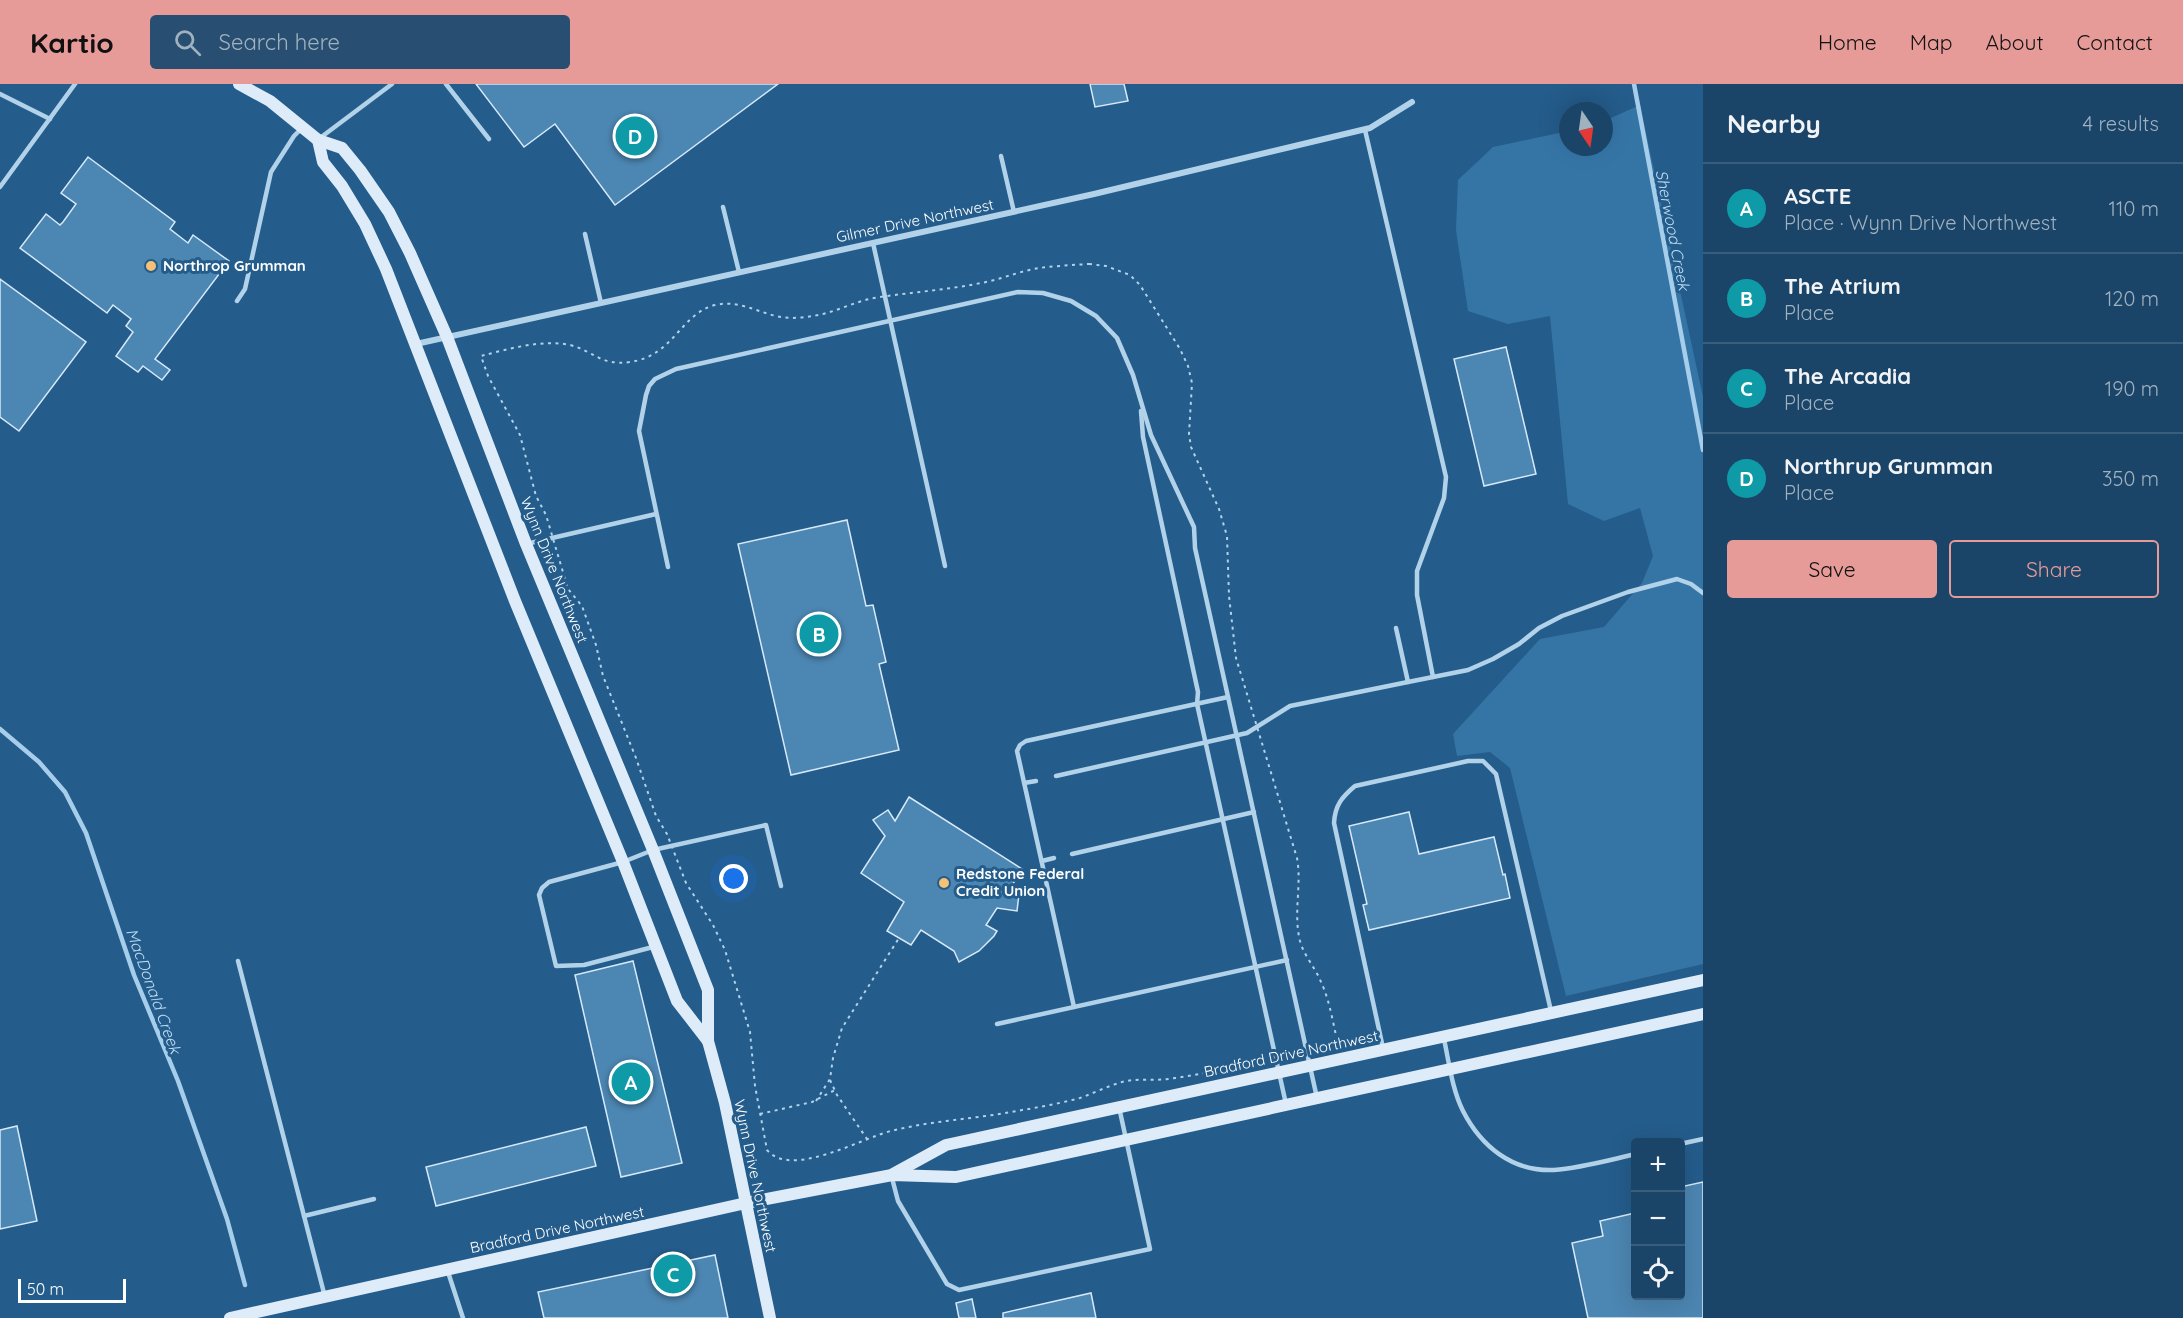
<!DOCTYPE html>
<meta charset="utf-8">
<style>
:root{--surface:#1b4568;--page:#284f71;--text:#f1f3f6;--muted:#a0b1c0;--line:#395d7c;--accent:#e69b98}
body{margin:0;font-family:Quicksand,sans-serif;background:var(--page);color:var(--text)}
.controls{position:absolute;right:18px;bottom:18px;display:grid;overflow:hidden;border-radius:6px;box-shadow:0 6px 24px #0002}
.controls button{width:54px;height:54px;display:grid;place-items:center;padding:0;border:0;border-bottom:2px solid var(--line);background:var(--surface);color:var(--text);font:30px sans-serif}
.compass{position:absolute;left:1559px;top:18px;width:54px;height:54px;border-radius:50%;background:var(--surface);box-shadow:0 6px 24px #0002;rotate:167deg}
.scale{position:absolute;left:18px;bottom:15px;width:108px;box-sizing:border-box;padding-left:6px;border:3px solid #fff;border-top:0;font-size:16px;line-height:21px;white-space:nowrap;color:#fff;-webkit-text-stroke:4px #245c8b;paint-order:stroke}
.you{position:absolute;left:734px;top:795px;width:21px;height:21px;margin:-15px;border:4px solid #fff;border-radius:50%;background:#1a73e8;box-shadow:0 0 0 9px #1a73e833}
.badge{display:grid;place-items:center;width:39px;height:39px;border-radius:50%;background:var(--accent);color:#fff;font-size:20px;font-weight:700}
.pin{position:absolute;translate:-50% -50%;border:3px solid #fff;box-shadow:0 2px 6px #0006}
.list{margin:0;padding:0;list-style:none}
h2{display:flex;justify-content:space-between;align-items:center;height:78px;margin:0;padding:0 24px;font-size:26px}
h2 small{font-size:20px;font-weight:400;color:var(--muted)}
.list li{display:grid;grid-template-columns:39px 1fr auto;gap:18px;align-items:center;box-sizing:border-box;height:90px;padding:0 24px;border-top:2px solid var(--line)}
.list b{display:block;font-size:22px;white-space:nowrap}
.list p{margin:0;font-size:20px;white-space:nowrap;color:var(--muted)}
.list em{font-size:20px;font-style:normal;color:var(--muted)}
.actions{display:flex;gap:12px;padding:18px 24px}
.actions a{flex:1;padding:14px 0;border:2px solid var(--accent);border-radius:6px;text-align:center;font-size:21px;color:var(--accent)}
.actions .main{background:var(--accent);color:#111}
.icon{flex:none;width:33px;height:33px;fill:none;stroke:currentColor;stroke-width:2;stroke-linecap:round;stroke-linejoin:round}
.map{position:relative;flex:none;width:1703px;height:1234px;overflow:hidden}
header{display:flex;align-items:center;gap:36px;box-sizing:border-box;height:84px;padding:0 30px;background:var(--accent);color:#111}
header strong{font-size:28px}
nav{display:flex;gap:33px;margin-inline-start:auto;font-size:21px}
.search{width:420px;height:54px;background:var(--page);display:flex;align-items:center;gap:15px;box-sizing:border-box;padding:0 21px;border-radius:6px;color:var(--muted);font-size:22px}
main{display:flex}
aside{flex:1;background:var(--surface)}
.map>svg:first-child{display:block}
.green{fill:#3575a6}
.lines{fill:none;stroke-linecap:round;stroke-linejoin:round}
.stream{stroke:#a6ceeb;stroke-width:4.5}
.building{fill:#4c86b2;stroke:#d6e9f8;stroke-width:1.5}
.path{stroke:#b2d2ea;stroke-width:2;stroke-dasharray:3 4.5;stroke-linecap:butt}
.lane{stroke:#b2d2ea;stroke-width:4.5}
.street{stroke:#b2d2ea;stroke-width:6}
.secondary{stroke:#ddecf8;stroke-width:12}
.poi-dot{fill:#f5c275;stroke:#245c8b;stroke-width:2}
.labels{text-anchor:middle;stroke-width:6;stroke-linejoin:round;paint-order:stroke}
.street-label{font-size:15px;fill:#fff;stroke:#245c8b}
.poi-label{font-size:15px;font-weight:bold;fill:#fff;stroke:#245c8b;text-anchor:start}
.water-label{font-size:16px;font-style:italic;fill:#bedbf2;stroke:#245c8b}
</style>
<header>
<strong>Kartio</strong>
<div class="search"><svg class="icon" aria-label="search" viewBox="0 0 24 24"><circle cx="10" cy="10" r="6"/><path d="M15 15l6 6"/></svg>Search here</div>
<nav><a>Home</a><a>Map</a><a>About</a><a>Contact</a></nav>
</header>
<main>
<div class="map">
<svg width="1703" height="1234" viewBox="0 0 1703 1234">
<rect width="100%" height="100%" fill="#245c8b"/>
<polygon class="green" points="1640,21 1703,313 1703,880 1566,912 1510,684 1490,668 1457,672 1453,650 1540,555 1604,543 1642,499 1653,472 1640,424 1604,437 1568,420 1550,232 1508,240 1468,227 1456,146 1458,96 1493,63 1568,47 1568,63 1604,63 1604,37"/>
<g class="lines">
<g class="stream">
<polyline points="1634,0 1703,366"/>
<polyline points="0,645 39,678 65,708 86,749 134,891 178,997 227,1135 245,1201"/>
</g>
</g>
<g class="building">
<polygon points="476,0 778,0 615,121 555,40 524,63"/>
<polygon points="1090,0 1124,0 1128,17 1095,23"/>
<polygon points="88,73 175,138 170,145 188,159 193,151 229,177 155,275 170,286 162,296 143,282 138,288 116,272 133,248 126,242 131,235 113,221 107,229 20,164 46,130 60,141 63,138 76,120 61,109"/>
<polygon points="0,195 86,258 19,347 0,333"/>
<polygon points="1506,263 1536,390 1484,402 1454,275"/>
<polygon points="847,436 866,522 873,521 886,578 879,580 899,666 791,691 738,460"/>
<polygon points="909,713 1022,785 1008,808 1019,810 1017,827 997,824 986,841 997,847 994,852 979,867 959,878 954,867 921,846 911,861 887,847 904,818 861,789 885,752 873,736 888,726 895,737"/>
<polygon points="1409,728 1419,770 1494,753 1503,791 1505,790 1510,814 1369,846 1363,821 1367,820 1349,742"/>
<polygon points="633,877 682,1079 621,1093 575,891"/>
<polygon points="17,1042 37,1137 0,1145 0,1046"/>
<polygon points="586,1043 596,1082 436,1122 426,1083"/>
<polygon points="1703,1098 1703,1234 1588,1234 1572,1159 1603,1152 1600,1137 1635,1129 1635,1212 1680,1212 1680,1103"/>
<polygon points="715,1171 728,1234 544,1234 538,1208"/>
<polygon points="1091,1209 1096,1234 1003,1234 1003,1229"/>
<polygon points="972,1215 976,1234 959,1234 956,1219"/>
</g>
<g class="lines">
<g class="path">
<path d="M1089 180 1106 182 1130 191 1140 201 1180 265 1188 282 1192 299 1189 350 1191 363 1219 425 1227 452 1229 512 1236 574 1297 774C1302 801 1293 829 1300 857 1304 872 1315 883 1321 898 1330 917 1333 940 1338 960 1281 973 1225 987 1168 995 1153 997 1137 994 1122 998 1108 1002 1094 1009 1080 1014 1061 1019 1041 1023 1022 1026 978 1035 934 1036 891 1047 862 1054 791 1095 767 1066L755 1002 750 948 725 866 713 841 686 799 667 750 656 732 636 674 603 592 596 561 582 522 568 505 546 431 536 412 520 351 488 292 481 272C508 265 542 255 570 261 594 267 600 282 630 278 674 272 680 230 715 221 738 216 755 227 776 232 788 235 801 234 813 232 834 229 853 218 874 214 911 208 949 206 986 198 1004 194 1021 187 1039 184 1055 182 1072 181 1089 180Z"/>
<polyline points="830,996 837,1011 867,1055"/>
<polyline points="816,1017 830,995 833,974 842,944 899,854"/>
<polyline points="760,1030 812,1018 835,1006"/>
</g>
<g class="lane">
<polyline points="446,0 489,55"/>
<polyline points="0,10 50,35"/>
<polyline points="1365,46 1446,393 1444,414 1417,487 1417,511 1433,593"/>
<polyline points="320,54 392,0"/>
<polyline points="1001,72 1014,128"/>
<polyline points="0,103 75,0"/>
<polyline points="723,123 739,188"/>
<polyline points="585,150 601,219"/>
<polyline points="873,159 945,482"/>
<polyline points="237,217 245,205 271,88 294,52 301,45"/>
<polyline points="1141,327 1143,353 1198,608 1197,620 1286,1020"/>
<polyline points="526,460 656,430"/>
<polyline points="668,483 639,347 646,311 649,302 655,295 676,285 1018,208 1043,209 1071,217 1096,232 1117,254 1133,291 1151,351 1194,443 1195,464 1317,1014"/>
<polyline points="1408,598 1468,586 1493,575 1519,560 1539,544 1562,532 1628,508 1677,495 1691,500 1703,509"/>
<polyline points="1056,692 1247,649 1290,622 1408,598 1396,544"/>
<polyline points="1024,699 1036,697"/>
<polyline points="1072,770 1254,728"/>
<polyline points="1042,777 1054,774"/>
<polyline points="653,863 584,881 556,882 539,811 542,804 549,798 623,778 653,766 766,741 781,802"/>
<polyline points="238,877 325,1213"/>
<polyline points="1074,923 1017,667 1020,661 1026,657 1228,613"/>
<polyline points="997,940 1287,876"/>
<path d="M1444 955C1449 978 1452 1005 1463 1027 1481 1062 1512 1088 1554 1086 1581 1084 1609 1076 1636 1070"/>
<path d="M1383 964 1334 739C1335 721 1342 713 1355 702L1468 677H1483L1496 690 1551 927"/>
<polyline points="1680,1060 1703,1055"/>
<polyline points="892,1094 898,1117 947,1200 959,1206 1150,1165 1119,1023"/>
<polyline points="304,1132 374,1115"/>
<polyline points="448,1188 463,1234"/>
</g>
<polyline class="street" points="416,260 1094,110 1370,44 1412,18"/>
<g class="secondary">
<polyline points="239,0 270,17 318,56 342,64 360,86 389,128 410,169 447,253 526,460 653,766 708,906 708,957 725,1019 770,1234"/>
<polyline points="318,56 323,78 342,102 365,140 386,185 515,517 623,778 677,917 708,957"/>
<polyline points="893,1090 946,1061 1703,896"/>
<polyline points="230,1234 746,1119 892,1091 956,1093 1703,930"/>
</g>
</g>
<g class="poi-dot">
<circle cx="151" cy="182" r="6"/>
<circle cx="944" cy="799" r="6"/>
</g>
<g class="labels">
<g class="street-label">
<text transform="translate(915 137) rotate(-12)" y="5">Gilmer Drive Northwest</text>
<text transform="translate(554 486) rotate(68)" y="5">Wynn Drive Northwest</text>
<text transform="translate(1291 970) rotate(-12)" y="5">Bradford Drive Northwest</text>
<text transform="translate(755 1092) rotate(78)" y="5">Wynn Drive Northwest</text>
<text transform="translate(557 1146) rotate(-12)" y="5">Bradford Drive Northwest</text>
</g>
<g class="poi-label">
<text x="163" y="187">Northrop Grumman</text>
<text x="956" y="795">Redstone Federal<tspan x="956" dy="17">Credit Union</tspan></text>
</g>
<g class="water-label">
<text transform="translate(1673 146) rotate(79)" y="6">Sherwood Creek</text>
<text transform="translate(154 907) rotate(70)" y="6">MacDonald Creek</text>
</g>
</g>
</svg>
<div class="controls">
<button>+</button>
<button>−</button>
<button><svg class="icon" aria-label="locate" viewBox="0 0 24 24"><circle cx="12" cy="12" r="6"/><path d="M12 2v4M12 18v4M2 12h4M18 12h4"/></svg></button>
</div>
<svg class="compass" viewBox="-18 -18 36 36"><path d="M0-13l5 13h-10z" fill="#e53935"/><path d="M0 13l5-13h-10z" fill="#a0b1c0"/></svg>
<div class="scale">50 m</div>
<div class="you"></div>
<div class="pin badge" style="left:631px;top:998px;background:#0f9aa8">A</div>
<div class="pin badge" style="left:819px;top:550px;background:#0f9aa8">B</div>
<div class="pin badge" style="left:673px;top:1190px;background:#0f9aa8">C</div>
<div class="pin badge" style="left:635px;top:52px;background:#0f9aa8">D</div>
</div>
<aside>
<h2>Nearby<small>4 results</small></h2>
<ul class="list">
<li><span class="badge" style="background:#0f9aa8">A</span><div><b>ASCTE</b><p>Place · Wynn Drive Northwest</p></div><em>110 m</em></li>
<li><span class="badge" style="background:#0f9aa8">B</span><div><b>The Atrium</b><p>Place</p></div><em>120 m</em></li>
<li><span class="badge" style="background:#0f9aa8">C</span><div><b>The Arcadia</b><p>Place</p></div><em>190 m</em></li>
<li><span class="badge" style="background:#0f9aa8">D</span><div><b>Northrup Grumman</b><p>Place</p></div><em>350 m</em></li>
</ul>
<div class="actions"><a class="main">Save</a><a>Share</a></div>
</aside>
</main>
